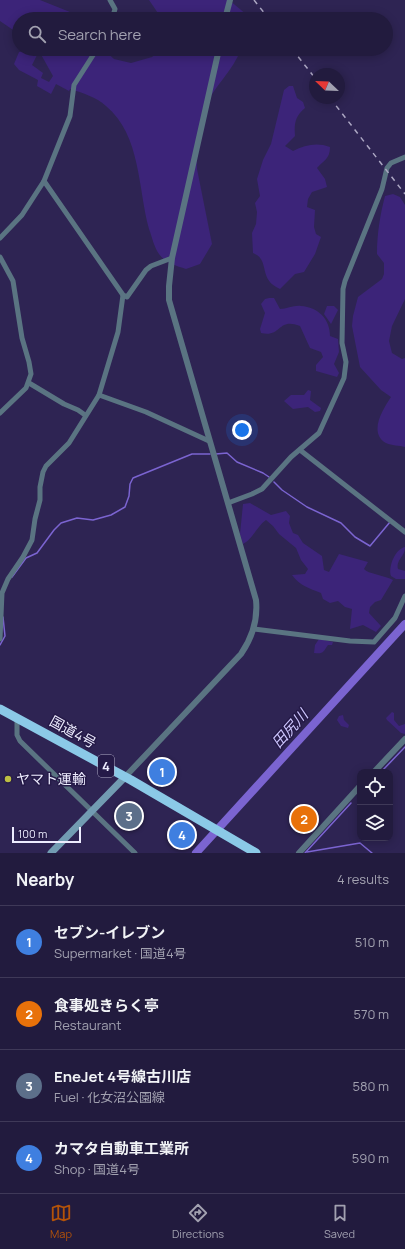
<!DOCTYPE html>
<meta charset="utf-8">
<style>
:root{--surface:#221b3e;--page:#2a2445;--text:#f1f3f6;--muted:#a2a1b0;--line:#3f3958;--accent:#b45309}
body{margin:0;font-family:Manrope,"Noto Sans JP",sans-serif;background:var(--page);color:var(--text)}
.controls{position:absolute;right:12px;bottom:12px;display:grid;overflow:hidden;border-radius:8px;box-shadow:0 2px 10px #0003}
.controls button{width:36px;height:36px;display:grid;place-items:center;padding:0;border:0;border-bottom:1px solid var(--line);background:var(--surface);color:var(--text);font:20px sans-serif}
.compass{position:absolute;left:309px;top:68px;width:36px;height:36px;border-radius:50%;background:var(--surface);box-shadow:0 2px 10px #0003;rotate:293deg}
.scale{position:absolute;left:12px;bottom:10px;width:69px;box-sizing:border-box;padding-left:4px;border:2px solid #edecfe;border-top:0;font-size:11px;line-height:14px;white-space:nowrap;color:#edecfe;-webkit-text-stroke:3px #251a48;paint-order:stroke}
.you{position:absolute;left:242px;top:430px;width:14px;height:14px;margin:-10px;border:3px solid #fff;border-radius:50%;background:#1a73e8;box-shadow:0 0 0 6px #1a73e833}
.badge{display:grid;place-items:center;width:26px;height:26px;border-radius:50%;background:var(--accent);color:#fff;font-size:13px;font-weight:700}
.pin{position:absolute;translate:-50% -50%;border:2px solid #fff;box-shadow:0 1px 4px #0006}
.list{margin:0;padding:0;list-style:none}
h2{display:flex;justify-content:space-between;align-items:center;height:52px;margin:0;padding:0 16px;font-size:17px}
h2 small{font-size:13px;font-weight:400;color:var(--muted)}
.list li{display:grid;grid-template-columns:26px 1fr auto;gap:12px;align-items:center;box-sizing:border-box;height:72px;padding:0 16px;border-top:1px solid var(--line)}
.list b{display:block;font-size:15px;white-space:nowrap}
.list p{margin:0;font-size:13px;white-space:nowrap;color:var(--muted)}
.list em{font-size:13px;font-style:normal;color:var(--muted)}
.icon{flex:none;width:22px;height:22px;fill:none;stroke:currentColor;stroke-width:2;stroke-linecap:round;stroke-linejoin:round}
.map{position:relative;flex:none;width:405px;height:853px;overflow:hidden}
.search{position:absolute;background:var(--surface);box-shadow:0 2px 10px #0003;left:12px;right:12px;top:12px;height:44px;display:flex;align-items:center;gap:10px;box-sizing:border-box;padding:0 14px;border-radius:22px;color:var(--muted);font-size:15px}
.sheet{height:340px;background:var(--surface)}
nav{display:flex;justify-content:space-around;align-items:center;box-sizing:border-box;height:56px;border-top:1px solid var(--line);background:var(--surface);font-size:11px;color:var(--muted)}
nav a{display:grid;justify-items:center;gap:2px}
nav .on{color:var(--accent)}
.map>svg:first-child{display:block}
.green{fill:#3c2479}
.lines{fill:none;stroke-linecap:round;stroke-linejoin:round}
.stream{stroke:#7b64d1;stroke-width:1.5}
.river{stroke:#7b64d1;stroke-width:8}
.minor{stroke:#5a7482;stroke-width:5}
.tertiary{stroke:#5a7482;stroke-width:6}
.secondary{stroke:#729cb2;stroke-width:7}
.trunk{stroke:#8bc9e7;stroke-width:9}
.rail{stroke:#aca7c3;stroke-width:1.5;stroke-dasharray:5 5;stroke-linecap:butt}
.poi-dot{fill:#bdbf43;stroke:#251a48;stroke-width:1.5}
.labels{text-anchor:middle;stroke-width:3;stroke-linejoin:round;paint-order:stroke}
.shield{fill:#251a48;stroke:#b1adc7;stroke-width:1}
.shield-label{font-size:13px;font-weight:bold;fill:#edecfe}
.street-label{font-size:14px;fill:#edecfe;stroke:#251a48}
.poi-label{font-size:14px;fill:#edecfe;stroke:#251a48;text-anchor:start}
.water-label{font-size:15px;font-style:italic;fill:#cdc6fe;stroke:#251a48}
</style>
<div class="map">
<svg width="405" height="853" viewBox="0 0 405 853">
<rect width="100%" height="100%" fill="#2e2453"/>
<g class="green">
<polygon points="0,0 40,0 70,12 80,19 19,19 19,34 0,21"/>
<polygon points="149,0 229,0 247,15 247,19 162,19"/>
<path d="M38 49H103L114 59 131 63 152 57 163 49H241C233 71 214 86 205 107 200 121 196 155 197 169L212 244 200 264 186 269C177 266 165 263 159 254 154 247 152 237 149 229 138 189 141 135 106 106 96 97 83 93 70 89L69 91 56 84 51 94 37 86 38 80 19 70 14 64 19 52 32 50 38 53 32 65 43 73 41 78 49 82 53 76Z"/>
<path d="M289 86H293L297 98 303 102 305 108C295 116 294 124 295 136L285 146 293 151C305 145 317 142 330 147 330 159 324 160 317 168L325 179 327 187 312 192 308 199 307 207 315 210 314 227 316 234 321 237 315 254 304 272 295 274 280 289C257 279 271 260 253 253L252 233 256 224 257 212 255 203 260 196 257 179 263 160 271 144 284 90Z"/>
<path d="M393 194 400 197 405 205V299L392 326 389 341 392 353 402 359 405 358V447C399 445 392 446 386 443 368 433 383 409 391 397L381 390 360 367 352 326 353 316 358 297 382 279 384 274V263L377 254C377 234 380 215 385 196Z"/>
<path d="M269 298H274L280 309C287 309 294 305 301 306 318 307 330 319 330 336L338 339 339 352 334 364 339 373 337 377 316 371V365L323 357 321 352 310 348 300 326C277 317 282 338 261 333L260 329 265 313 261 304 265 299Z"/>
<polygon points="327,306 334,306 338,310 331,324 324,314"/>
<polygon points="308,390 311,391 310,400 321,408 320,411 315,412 308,407 293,409 284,401 291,395 304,395"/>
<path d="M250 503 271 515 286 511 290 516 289 523 293 533 298 535 303 543 322 556 324 570 329 572 339 554 368 562 364 569C368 574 384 575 393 580L381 600 375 602 370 607 369 613 381 626 376 632 363 625 350 629 352 609 345 607 338 601 330 603 323 599 321 593C309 588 300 586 292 575L305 574 308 569 301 560 296 548 279 534 273 526 266 520C257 526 253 539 243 544L240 534 243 504Z"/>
<path d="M405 547C405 557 396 559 398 569L405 571V579H396L391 576C388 567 395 549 405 547Z"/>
<path d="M319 639 333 642 332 645H328C323 652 324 654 314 653L315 645Z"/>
<polygon points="392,712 394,713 394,720 399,726 405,724 405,734 401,733 387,720 386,718"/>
<polygon points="343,715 344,720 349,725 348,728 341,726 337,720 339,716"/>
</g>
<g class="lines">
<g class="stream">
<polyline points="216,454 227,453 237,462 263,473 269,477"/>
<polyline points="274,482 282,490 307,507 341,523 355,537 370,546 390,522"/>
<polyline points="12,577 26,558 37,553 54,530 61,523 77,518 93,520 111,515 125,507 129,496 130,484 133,478 192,454 210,454"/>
<polyline points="0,645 5,636 3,617"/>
<polyline points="381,772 405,747"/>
<polyline points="358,796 360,794"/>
<polyline points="307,852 360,843 372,853"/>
<polyline points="305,853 351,803"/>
</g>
<polyline class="river" points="196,853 405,624"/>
<g class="minor">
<polyline points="110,0 115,9 112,19"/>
<polyline points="44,181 123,295 127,297 146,270 151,266 172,258"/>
<polyline points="0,238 22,215 44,181 70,116 74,85 97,49"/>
<polyline points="0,257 13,281 22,338 29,362 31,374 26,388 0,413"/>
<polyline points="29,383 64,404 78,410 85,415"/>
<polyline points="99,395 146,412 209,441"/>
<polyline points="300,450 405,532"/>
<polyline points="228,503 252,494 262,489 291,457 319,433 344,378 346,362 342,343 343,289 345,281 382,189 387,168 391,163 405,157"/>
<polyline points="254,629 350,641 374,642 395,618 405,596"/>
<polyline points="0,639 2,593 8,579 23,557 32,540 35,519 40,500 40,487 43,472 46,466 69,443 99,395 118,332 123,295"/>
<polyline points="17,718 17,735 20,741 135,853"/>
</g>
<g class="tertiary">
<polyline points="225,19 230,0"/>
<polyline points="374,772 405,739"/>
<path d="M125 777 241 654C252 638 258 620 256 600L169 300V286L172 258 219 49"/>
<polyline points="299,853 360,786"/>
</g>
<polyline class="secondary" points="51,853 125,777"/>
<polyline class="trunk" points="0,709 131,780 256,853"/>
<g class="rail">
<polyline points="254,0 269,19"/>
<polyline points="292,49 315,78"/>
<polyline points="330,98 405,194"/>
</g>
</g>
<circle class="poi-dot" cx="8" cy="779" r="4"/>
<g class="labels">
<rect class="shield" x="98" y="755" width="16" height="22" rx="3"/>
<g class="shield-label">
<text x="106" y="771">4</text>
</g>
<g class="street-label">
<text transform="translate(73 732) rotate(29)" y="5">国道4号</text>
</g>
<g class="poi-label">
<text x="16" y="784">ヤマト運輸</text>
</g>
<g class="water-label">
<text transform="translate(290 729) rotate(-48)" y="5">田尻川</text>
</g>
</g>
</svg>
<div class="controls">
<button><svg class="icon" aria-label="locate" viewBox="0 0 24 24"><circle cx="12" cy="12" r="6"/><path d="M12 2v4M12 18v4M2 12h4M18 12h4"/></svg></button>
<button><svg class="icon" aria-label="layers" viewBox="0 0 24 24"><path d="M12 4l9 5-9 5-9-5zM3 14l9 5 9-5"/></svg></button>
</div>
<svg class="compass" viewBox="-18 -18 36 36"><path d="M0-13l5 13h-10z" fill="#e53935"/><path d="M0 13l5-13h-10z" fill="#a2a1b0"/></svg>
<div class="scale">100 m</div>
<div class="you"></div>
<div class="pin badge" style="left:162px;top:772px;background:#3f7fe0">1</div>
<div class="pin badge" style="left:304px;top:819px;background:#e8710a">2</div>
<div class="pin badge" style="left:129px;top:816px;background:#5c6f8a">3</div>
<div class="pin badge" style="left:182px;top:835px;background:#3f7fe0">4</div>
<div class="search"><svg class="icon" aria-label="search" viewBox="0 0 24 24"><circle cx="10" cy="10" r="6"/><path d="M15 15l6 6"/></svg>Search here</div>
</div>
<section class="sheet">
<h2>Nearby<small>4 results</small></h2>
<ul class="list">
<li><span class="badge" style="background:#3f7fe0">1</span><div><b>セブン-イレブン</b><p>Supermarket · 国道4号</p></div><em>510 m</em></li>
<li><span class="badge" style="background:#e8710a">2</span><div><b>食事処きらく亭</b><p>Restaurant</p></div><em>570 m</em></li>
<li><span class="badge" style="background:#5c6f8a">3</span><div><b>EneJet 4号線古川店</b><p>Fuel · 化女沼公園線</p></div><em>580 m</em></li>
<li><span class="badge" style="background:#3f7fe0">4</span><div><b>カマタ自動車工業所</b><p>Shop · 国道4号</p></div><em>590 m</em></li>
</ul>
</section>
<nav>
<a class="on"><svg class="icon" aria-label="map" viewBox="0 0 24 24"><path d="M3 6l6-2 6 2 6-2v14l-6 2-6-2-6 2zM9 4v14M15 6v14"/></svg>Map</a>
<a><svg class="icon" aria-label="directions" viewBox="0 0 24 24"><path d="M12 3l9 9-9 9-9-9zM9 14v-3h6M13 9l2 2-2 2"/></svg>Directions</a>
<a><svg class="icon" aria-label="saved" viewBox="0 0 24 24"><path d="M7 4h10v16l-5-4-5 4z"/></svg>Saved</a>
</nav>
